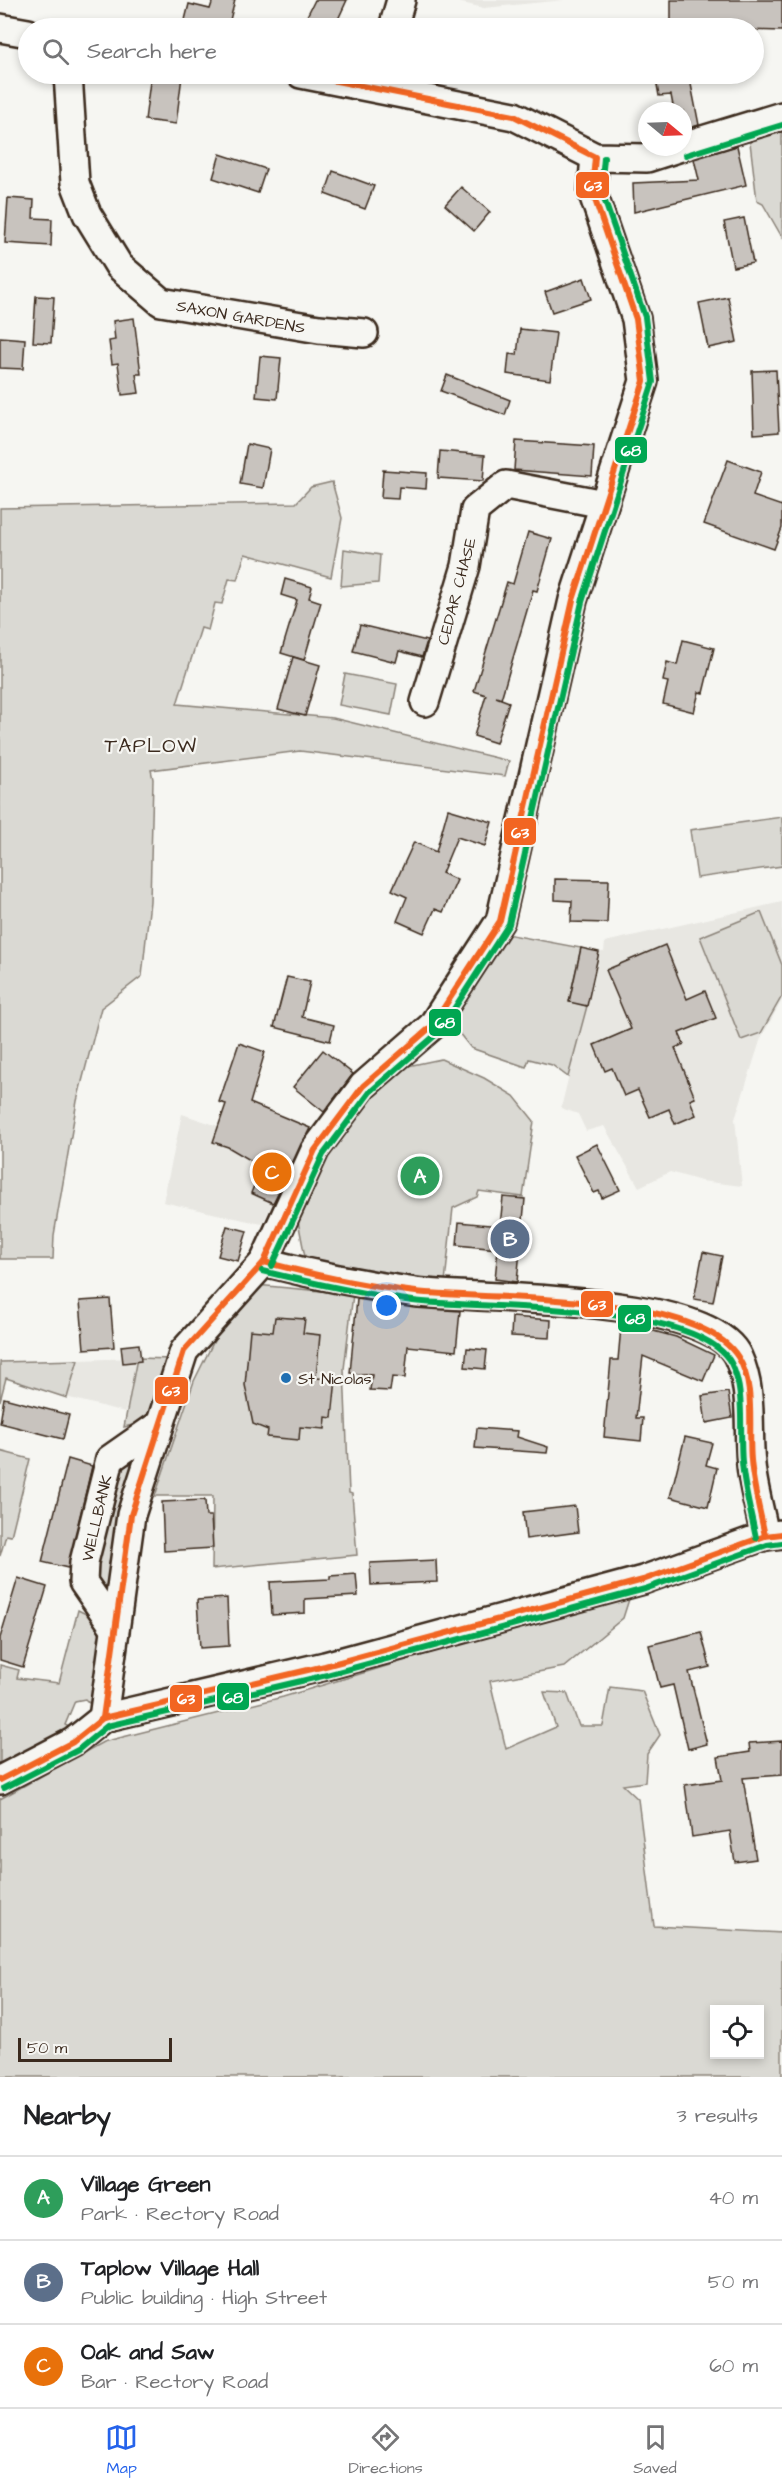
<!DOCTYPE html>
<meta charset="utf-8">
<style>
:root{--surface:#fff;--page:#f6f6f6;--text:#202124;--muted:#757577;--line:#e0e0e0;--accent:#2563eb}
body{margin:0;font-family:"Architects Daughter",sans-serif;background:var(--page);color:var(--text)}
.controls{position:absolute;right:18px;bottom:18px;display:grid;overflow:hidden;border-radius:0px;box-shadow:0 3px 9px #0003}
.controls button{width:54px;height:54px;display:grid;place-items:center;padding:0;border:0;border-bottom:2px solid var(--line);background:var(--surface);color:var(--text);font:30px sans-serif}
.compass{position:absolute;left:638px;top:102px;width:54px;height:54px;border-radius:50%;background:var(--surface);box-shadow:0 3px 9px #0003;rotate:109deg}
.scale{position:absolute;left:18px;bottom:15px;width:154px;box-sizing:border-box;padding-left:6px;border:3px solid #3b2a1e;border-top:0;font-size:16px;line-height:21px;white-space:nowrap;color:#3b2a1e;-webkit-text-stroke:4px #f6f6f2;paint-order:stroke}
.you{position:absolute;left:387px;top:1306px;width:21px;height:21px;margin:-15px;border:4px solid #fff;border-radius:50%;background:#1a73e8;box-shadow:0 0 0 9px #1a73e833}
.badge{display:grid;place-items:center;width:39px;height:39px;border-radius:50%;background:var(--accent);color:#fff;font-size:20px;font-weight:700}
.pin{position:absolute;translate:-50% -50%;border:3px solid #fff;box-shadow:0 2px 6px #0006}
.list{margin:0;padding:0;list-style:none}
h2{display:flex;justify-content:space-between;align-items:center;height:78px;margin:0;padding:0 24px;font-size:26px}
h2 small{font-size:20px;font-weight:400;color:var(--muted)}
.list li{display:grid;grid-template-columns:39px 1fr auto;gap:18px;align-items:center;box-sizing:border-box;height:84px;padding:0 24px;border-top:2px solid var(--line)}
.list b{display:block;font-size:22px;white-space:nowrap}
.list p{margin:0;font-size:20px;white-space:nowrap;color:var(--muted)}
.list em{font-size:20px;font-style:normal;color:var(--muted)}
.icon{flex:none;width:33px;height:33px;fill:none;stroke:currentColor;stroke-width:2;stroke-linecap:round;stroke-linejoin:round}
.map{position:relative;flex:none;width:782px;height:2077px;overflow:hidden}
.search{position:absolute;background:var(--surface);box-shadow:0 3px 9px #0003;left:18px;right:18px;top:18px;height:66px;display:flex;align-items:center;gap:15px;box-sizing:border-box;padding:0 21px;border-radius:33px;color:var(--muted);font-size:22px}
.sheet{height:330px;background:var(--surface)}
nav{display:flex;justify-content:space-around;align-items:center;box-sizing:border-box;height:84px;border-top:2px solid var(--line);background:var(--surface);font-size:16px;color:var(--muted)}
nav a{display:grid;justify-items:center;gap:3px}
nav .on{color:var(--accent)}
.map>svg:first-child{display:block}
.built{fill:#e8e7e2}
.green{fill:#dad9d3;stroke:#8a8278;stroke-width:1.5;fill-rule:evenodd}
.building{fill:#c8c3be;stroke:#3b2a1e;stroke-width:1.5}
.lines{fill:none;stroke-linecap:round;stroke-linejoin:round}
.minor-casing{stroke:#3b2a1e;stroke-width:32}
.minor{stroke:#f6f6f2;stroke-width:27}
.bus-1-casing{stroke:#f6f6f2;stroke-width:10}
.bus-2-casing{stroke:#f6f6f2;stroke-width:10}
.bus-1{stroke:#f26522;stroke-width:6}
.bus-2{stroke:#00a651;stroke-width:6}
.poi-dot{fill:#1f6fb2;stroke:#f6f6f2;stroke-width:2}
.labels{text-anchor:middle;stroke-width:4.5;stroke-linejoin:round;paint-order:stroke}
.street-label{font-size:16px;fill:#3b2a1e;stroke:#f6f6f2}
.poi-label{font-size:16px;fill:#3b2a1e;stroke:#f6f6f2;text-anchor:start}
.quarter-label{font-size:20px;letter-spacing:1.5px;fill:#3b2a1e;stroke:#f6f6f2}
.line-badge{stroke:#f6f6f2;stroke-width:2}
.badge-label{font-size:16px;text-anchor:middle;font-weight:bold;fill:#fff}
</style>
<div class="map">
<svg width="782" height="2077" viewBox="0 0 782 2077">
<rect width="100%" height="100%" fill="#f6f6f2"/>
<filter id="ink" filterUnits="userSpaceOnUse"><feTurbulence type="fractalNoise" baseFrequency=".0167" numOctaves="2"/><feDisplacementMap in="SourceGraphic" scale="12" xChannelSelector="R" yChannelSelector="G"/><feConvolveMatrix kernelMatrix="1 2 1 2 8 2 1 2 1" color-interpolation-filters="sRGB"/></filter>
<g filter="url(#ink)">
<g class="built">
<polygon points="449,0 564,0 484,8"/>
<polygon points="782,902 782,1000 761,1038 735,1119 742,1186 701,1181 670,1172 639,1187 604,1126 586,1131 578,1114 561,1108 599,952 604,952 605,942"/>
<polygon points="182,1114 242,1134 239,1143 293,1165 262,1224 163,1202"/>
<polygon points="137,1358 125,1412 66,1397 78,1360"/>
</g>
<g class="green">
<polygon points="782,116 782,237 763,204 757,201 749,134"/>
<polygon points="332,482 342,518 331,577 245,554 237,580 229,579 222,604 215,603 208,630 201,628 177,704 333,718 509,761 505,776 300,751 151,770 153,779 150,901 142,976 101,1008 77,1101 54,1235 53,1259 0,1259 0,508 296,503 311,487"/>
<polygon points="344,549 380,555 378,583 341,586"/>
<polygon points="345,674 397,684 391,715 339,705"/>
<polygon points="782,817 782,866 697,878 690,830"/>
<polygon points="761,912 782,965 782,996 761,1033 741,1040 700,937"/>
<polygon points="496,932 581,948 569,1001 587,1006 568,1077 552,1065 529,1059 526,1067 471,1048 458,1032 457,1015"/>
<polygon points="441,1059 484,1078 514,1096 534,1121 523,1197 479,1191 477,1197 453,1208 445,1282 323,1267 305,1257 298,1221 320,1160 389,1070"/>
<polygon points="256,1285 353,1294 344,1369 349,1493 352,1494 357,1555 212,1569 213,1496 155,1496 194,1381 217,1335"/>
<polygon points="137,1358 171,1359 163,1401 137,1424 124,1427"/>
<polygon points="78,1360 67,1398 6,1378 0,1401 0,1362"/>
<polygon points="0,1451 30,1459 11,1536 6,1535 0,1556"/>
<polygon points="127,1463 140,1470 116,1588 95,1587 95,1569 119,1474"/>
<path d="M631 1593 623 1618 564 1667 490 1681 506 1749 556 1727 544 1692 567 1693 579 1726H603L610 1687 642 1691 660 1735 647 1754 645 1782 623 1785 638 1799 654 1926 782 1933V2077H0V1799L103 1742 283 1697ZM714 2010H760V2054H714Z"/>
<polygon points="78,1610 104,1623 92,1706 85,1699 75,1701 65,1725 79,1732 0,1767 0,1665 19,1670 17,1678 59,1683"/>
</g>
<g class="building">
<polygon points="213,0 235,0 228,28 183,28 189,4 210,9"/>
<polygon points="315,0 347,0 334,28 306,18"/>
<polygon points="671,0 782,0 782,31 671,28"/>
<polygon points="151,74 182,76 176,124 145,120"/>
<polygon points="655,74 689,74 699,125 683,130 683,111 674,111 671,95 659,96"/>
<polygon points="737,146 746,185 634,212 633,183 699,180 694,159"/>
<polygon points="220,154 266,169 258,193 213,178"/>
<polygon points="333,171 374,186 365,209 325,194"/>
<polygon points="461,187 490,212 474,231 445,205"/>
<polygon points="8,198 34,200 33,218 52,219 51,246 5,243"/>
<polygon points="744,218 753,263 733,267 724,222"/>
<polygon points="584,278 591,299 552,312 545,292"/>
<polygon points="36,296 54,297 51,343 33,342"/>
<polygon points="728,297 737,342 708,348 699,303"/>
<polygon points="134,318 141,374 136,374 139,393 122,395 118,363 112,364 109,341 115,340 113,321"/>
<polygon points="520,329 556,333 550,380 507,374 509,354 517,355"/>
<polygon points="0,337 25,339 23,369 0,368"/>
<polygon points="260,356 281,358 277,399 256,397"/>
<polygon points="776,370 779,432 754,434 752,371"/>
<polygon points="447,375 510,400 505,415 441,391"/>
<polygon points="516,441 594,446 592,476 514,470"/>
<polygon points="247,444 270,449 263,488 240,484"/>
<polygon points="440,451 485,455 483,481 438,478"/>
<polygon points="728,460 761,472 753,496 782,506 782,528 774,549 704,524"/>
<polygon points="383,470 427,473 426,489 399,487 398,499 381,498"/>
<polygon points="528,532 552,539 537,591 533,590 501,699 496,697 509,702 496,743 474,736 486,695 474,691 507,582 513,584"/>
<polygon points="285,579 312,587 309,598 321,602 304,660 281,653 297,600 281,595"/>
<polygon points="360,625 427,641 422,657 399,651 396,662 353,651"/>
<polygon points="683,640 714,648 703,693 699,692 694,712 663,704 668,682 663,681 667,662 677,665"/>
<polygon points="293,657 320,665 305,716 278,709"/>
<polygon points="448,809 492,822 485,846 457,837 442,873 457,880 443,912 435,909 424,933 397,921 407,897 392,890 414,842 436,852"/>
<polygon points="555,879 609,880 607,923 571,922 572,901 555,900"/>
<polygon points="665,945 687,999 705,991 716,1018 679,1033 684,1044 675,1048 695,1098 690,1100 696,1115 675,1124 669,1109 650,1117 638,1090 624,1096 612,1068 605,1071 594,1045 631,1029 606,970"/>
<polygon points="581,948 599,952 587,1006 569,1002"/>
<polygon points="287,977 310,982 302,1017 334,1025 330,1041 274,1027"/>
<polygon points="239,1043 265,1052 250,1103 310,1128 273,1203 251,1193 256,1181 252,1178 257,1164 228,1147 213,1142 226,1104 219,1102"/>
<polygon points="323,1050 353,1074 324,1112 293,1087"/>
<polygon points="597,1144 620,1190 602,1198 599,1191 594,1193 575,1155"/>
<polygon points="503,1197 525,1199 517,1282 495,1279 498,1249 457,1245 459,1222 500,1226"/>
<polygon points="227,1226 247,1231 238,1261 218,1256"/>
<polygon points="703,1252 722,1256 713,1302 694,1299"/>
<polygon points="110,1299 114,1347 84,1349 80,1301"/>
<polygon points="357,1299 414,1308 460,1311 456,1351 408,1346 405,1378 392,1377 390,1391 370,1390 372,1375 350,1373"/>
<polygon points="275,1317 305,1319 303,1333 320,1335 316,1378 336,1379 332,1418 326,1417 325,1429 300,1427 299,1440 267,1437 268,1430 253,1424 245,1385 250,1330 273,1332"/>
<polygon points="512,1317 551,1320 550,1338 511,1336"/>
<polygon points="621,1327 646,1329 676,1337 714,1355 703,1381 643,1356 636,1418 643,1418 641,1441 604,1437 611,1360 618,1360"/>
<polygon points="139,1344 141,1361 123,1363 121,1346"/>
<polygon points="467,1348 487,1350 485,1369 465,1367"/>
<polygon points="728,1392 732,1418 706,1423 702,1396"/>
<polygon points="4,1398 69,1415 63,1439 0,1423"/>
<polygon points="477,1428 518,1431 517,1437 548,1447 547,1453 475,1448"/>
<polygon points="685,1437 712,1443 706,1465 717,1468 708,1507 670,1497"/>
<polygon points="68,1459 92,1466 68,1568 42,1562"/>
<polygon points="205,1500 206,1516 211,1516 213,1548 164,1551 162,1502"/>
<polygon points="575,1506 578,1532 526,1539 523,1512"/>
<polygon points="436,1560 437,1582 371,1585 370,1563"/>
<polygon points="356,1574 358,1596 305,1599 305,1613 272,1615 270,1582 330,1579 330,1576"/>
<polygon points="18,1578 47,1587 23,1667 0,1660 0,1638"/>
<polygon points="227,1598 229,1646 200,1648 197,1600"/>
<polygon points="701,1632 710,1667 689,1672 707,1744 688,1749 673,1685 660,1688 649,1645"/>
<polygon points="782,1741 782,1775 743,1778 756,1859 735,1862 730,1831 692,1837 685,1785 722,1780 718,1757 750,1752 749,1743"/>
</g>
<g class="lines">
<g class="minor-casing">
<g id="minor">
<polyline points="0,28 28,33"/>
<polyline points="393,28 401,0"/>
<polyline points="68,74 75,183 87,214 119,266 161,302 319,329 364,333"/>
<polyline points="301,74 514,116 595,157 647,158 681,147"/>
<polyline points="683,146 782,116"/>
<polyline points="425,702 466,566 475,510 506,485 604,504"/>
<path d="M264 1262C314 1275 365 1285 416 1292 480 1300 709 1293 738 1357 755 1394 746 1434 752 1473 755 1494 761 1515 765 1536"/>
<polyline points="115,1628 83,1582 84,1562 110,1459 160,1424"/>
<polyline points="103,1718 131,1515 184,1351 264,1262 315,1150 363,1086 432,1026 500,921 573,600 644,381 636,319 592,191 595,157"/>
<polyline points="0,1780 73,1742 103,1718 325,1666 643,1580 765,1536 782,1534"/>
</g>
</g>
<use href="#minor" class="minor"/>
<g class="bus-1-casing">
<g id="bus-1">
<path d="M264 1262C314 1275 365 1286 416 1292 489 1300 697 1291 738 1357 756 1385 748 1428 751 1460 753 1486 760 1511 765 1536"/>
<polyline points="103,1718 131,1515 184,1351 264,1262 315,1150 363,1086 432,1026 500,921 573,600 644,381 636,319 592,191 595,157 514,116 301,74"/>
<polyline points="0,1780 73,1742 103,1718 325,1666 643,1580 765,1536 782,1534"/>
</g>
</g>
<g class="bus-2-casing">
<g id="bus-2">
<polyline points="686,155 782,125"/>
<polyline points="272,1266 323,1155 370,1092 439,1032 509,924 582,602 653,382 645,317 601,190 604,158"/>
<path d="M262 1271C312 1283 362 1294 413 1301 480 1309 698 1301 731 1363 746 1392 739 1431 742 1462 744 1488 751 1513 756 1538"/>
<polyline points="4,1788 78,1750 107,1726 327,1675 645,1589 767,1545 782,1543"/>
</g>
</g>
<use href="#bus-1" class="bus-1"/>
<use href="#bus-2" class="bus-2"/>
</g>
</g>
<circle class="poi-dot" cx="286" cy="1378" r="6"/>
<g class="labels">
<g class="street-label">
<text transform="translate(241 316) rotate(10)" y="6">SAXON GARDENS</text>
<text transform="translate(456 591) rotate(-75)" y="6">CEDAR CHASE</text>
<text transform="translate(96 1518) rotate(-77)" y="6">WELLBANK</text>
</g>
<g class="poi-label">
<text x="298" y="1384">St Nicolas</text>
</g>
<g class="quarter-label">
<text x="151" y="752">TAPLOW</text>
</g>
</g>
<g class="line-badge">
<rect x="575" y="171" width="35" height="28" rx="6" fill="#f26522"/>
<rect x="614" y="436" width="34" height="28" rx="6" fill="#00a651"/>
<rect x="503" y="817" width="34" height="29" rx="6" fill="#f26522"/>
<rect x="428" y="1008" width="34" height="29" rx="6" fill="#00a651"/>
<rect x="580" y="1290" width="34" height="28" rx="6" fill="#f26522"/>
<rect x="617" y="1304" width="35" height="29" rx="6" fill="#00a651"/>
<rect x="154" y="1376" width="35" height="29" rx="6" fill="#f26522"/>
<rect x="216" y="1682" width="34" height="29" rx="6" fill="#00a651"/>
<rect x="169" y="1684" width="34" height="29" rx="6" fill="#f26522"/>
</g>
<g class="badge-label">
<text x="593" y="191">63</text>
<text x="631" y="456">68</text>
<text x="520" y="838">63</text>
<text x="445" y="1028">68</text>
<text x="597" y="1310">63</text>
<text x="635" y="1324">68</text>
<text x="171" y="1396">63</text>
<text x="233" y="1703">68</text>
<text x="186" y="1704">63</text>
</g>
</svg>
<div class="controls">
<button><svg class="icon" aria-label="locate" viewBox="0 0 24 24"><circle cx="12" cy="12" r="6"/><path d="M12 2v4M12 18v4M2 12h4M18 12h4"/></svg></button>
</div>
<svg class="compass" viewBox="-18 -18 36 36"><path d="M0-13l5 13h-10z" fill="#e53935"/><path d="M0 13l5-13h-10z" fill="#757577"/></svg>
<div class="scale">50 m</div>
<div class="you"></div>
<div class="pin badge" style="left:420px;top:1176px;background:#2e9e5b">A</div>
<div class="pin badge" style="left:510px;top:1239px;background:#5c6f8a">B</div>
<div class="pin badge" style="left:272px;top:1172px;background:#e8710a">C</div>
<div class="search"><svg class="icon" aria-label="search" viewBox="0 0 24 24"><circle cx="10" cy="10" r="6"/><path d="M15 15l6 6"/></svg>Search here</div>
</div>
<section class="sheet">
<h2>Nearby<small>3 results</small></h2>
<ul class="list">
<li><span class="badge" style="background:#2e9e5b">A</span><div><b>Village Green</b><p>Park · Rectory Road</p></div><em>40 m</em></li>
<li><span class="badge" style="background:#5c6f8a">B</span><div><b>Taplow Village Hall</b><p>Public building · High Street</p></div><em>50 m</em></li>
<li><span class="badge" style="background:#e8710a">C</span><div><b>Oak and Saw</b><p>Bar · Rectory Road</p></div><em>60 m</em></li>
</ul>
</section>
<nav>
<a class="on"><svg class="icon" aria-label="map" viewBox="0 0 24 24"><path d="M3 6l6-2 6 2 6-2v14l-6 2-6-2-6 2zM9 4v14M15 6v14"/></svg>Map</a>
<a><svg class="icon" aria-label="directions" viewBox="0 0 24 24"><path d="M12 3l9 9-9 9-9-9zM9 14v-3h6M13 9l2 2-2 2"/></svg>Directions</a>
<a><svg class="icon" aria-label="saved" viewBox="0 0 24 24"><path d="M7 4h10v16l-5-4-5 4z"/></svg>Saved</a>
</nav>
